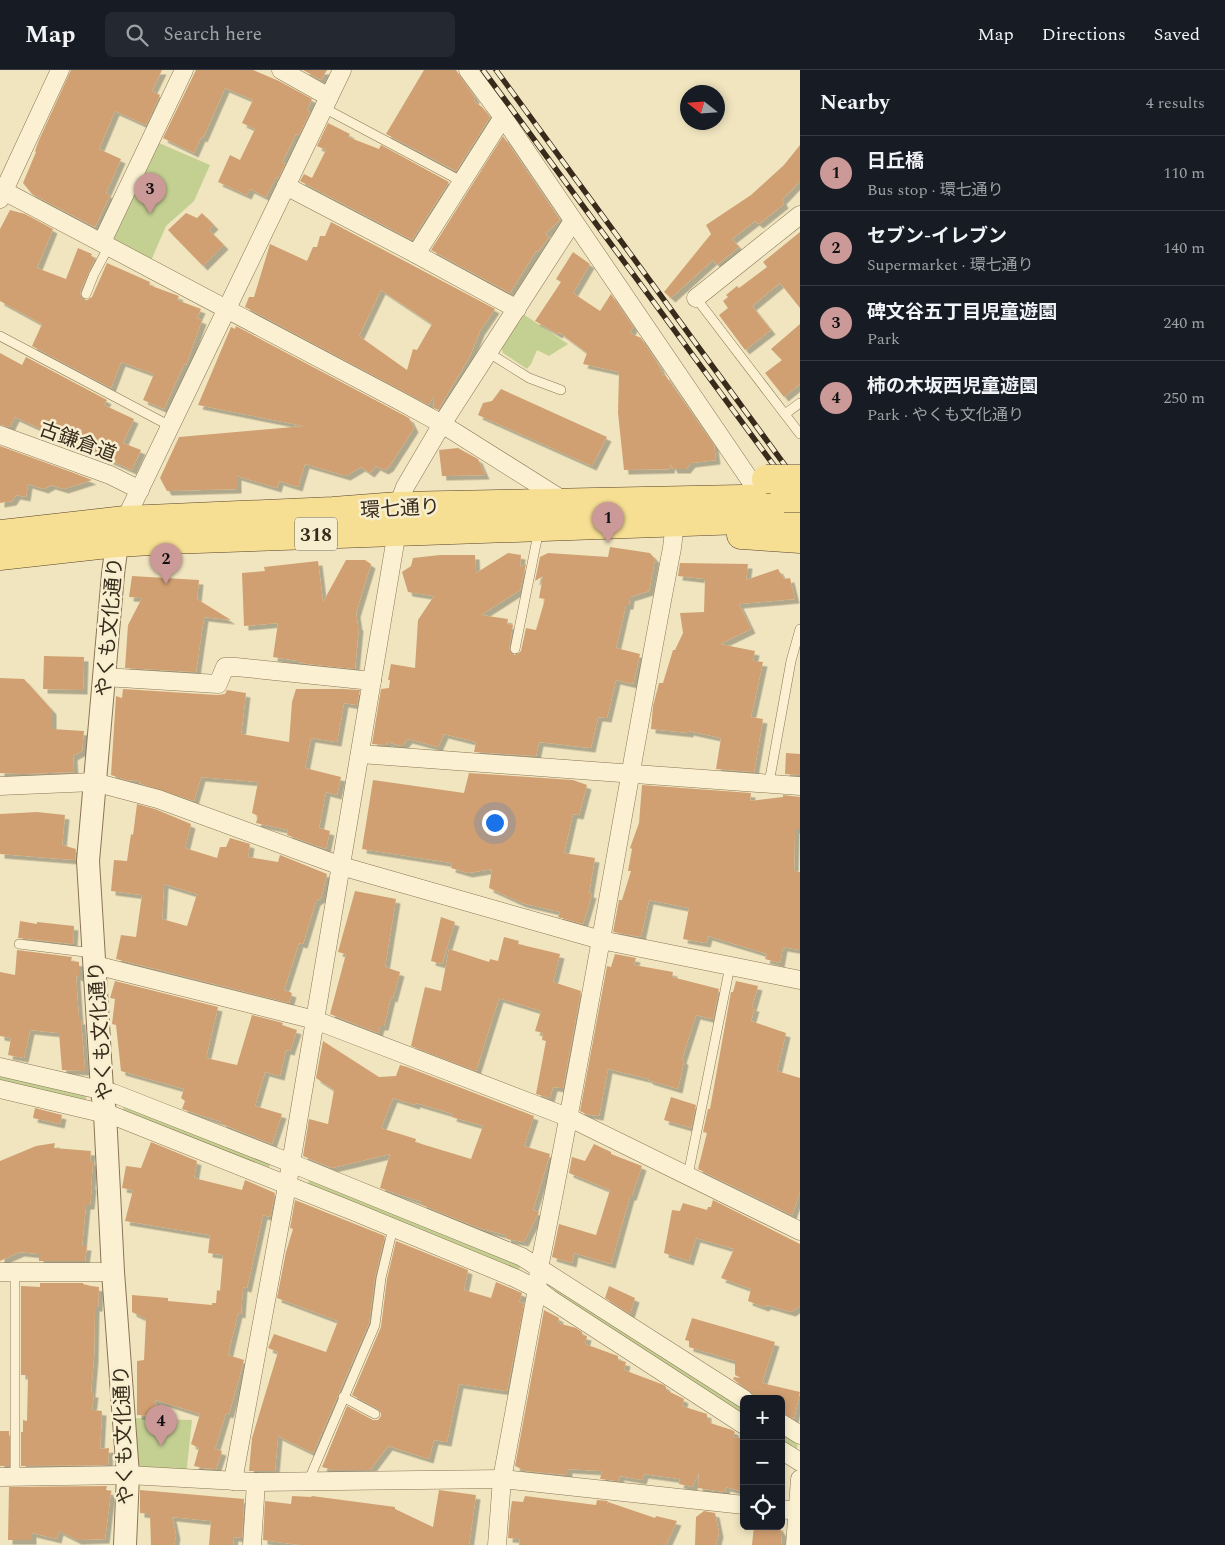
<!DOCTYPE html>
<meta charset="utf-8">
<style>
:root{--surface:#171b24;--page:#242831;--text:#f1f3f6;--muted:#9ea1a6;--line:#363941;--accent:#cb9997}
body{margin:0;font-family:Spectral,"Noto Sans JP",serif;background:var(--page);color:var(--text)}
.controls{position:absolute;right:15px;bottom:15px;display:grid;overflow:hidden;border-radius:8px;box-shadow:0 2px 8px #0003}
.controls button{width:45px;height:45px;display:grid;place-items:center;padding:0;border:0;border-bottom:1px solid var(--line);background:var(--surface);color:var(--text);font:25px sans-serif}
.compass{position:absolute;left:680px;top:15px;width:45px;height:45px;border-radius:50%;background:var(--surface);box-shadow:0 2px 8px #0003;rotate:287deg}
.you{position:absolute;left:494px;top:752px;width:18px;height:18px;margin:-12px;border:4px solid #fff;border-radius:50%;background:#1a73e8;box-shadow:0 0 0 8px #1a73e833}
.badge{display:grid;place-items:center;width:32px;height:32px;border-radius:50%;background:var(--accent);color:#111;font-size:16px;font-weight:700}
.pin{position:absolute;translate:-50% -41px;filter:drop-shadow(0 1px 2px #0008)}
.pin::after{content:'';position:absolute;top:26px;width:18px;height:15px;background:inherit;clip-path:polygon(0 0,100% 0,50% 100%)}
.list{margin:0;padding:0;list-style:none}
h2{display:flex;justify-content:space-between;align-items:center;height:65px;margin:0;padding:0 20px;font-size:21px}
h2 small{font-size:16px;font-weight:400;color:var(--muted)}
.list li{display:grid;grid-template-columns:32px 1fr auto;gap:15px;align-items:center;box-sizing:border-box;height:75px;padding:0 20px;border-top:1px solid var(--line)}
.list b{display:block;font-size:19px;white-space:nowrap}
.list p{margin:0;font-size:16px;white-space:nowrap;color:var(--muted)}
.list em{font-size:16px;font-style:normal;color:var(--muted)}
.icon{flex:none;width:28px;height:28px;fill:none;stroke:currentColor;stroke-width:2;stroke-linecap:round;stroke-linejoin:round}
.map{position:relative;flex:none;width:800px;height:1475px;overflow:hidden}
header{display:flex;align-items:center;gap:30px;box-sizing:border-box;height:70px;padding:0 25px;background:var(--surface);border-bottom:1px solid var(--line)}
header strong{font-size:24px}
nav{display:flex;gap:28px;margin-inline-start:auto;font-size:18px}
.search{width:350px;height:45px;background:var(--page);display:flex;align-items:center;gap:12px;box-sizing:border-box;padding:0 18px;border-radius:8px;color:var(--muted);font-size:19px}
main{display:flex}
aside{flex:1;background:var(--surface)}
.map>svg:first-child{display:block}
.green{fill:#c4cf92}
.building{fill:#d1a072;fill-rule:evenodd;filter:url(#shadow)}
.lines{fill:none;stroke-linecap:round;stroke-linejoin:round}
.service-casing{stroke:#8a7556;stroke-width:10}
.minor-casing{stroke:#8a7556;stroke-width:19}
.tertiary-casing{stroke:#8a7556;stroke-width:24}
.primary-casing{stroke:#57422b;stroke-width:29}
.service{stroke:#fbf1d2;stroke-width:9}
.minor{stroke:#fbf1d2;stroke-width:18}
.tertiary{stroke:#fbf1d2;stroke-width:22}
.primary{stroke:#f6de93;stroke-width:28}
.rail-casing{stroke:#382b1c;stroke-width:5.5}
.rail{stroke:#f7eecf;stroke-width:4;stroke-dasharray:11;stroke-linecap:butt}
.primary-bridge-casing{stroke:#57422b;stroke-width:29;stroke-linecap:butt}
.primary-bridge{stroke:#f6de93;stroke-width:28}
.labels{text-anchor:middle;stroke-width:5;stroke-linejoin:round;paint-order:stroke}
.shield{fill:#f7eecf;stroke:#716652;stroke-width:1}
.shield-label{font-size:19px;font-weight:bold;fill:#382b1c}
.street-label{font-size:20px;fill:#382b1c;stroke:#f7eecf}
</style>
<header>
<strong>Map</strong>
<div class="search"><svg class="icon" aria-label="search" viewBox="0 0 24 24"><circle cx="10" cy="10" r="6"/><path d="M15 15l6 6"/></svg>Search here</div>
<nav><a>Map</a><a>Directions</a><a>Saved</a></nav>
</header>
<main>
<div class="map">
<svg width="800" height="1475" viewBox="0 0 800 1475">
<defs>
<filter id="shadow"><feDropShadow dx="4.5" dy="4.5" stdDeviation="0" flood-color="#0004"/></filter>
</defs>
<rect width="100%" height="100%" fill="#f0e5bf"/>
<g class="green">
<polygon points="152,70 210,95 194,131 166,156 150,193 108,170"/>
<polygon points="520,242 568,274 549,286 537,280 531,294 527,299 503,283 501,275"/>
<polygon points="0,1001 86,1025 86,1030 0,1015"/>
<polygon points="124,1036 270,1094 269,1098 123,1040"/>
<polygon points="310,1107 520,1194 519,1201 307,1117"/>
<polygon points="545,1211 744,1333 744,1350 548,1222"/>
<polygon points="131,1348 192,1350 186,1406 134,1402"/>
<path d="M781 1357C790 1364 800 1368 797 1380L781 1375Z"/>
</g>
<g class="building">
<polygon points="71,0 162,0 152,21 160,25 146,55 115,41 99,79 121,89 106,123 110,125 95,157 32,124 23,113 36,82 35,81 39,70"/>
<polygon points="196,0 253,0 279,11 312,29 307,40 310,42 299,65 296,64 282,93 285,94 278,109 276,107 266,127 250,119 247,125 218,112 230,85 240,90 255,59 242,53 253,30 225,18 203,68 201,67 194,83 163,68"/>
<polygon points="303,0 327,0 321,10"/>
<polygon points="424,0 456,0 475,28 474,31 482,37 490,47 456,101 386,64"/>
<polygon points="328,53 350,64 348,67 379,79 381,75 449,112 412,170 300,111 304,104 312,108 326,80 317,76"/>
<polygon points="503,66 560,150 545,164 549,167 538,182 536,181 510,223 431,180"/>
<polygon points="800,75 800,111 782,130 784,134 759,154 755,151 732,169 739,177 717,195 713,190 671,228 664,222 711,164 706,155 751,125 784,95"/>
<polygon points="10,140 25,144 53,159 37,198 66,209 78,178 92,184 91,186 95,188 80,222 81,227 83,230 87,230 92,227 107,193 150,212 149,215 179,226 177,230 201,239 197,248 202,250 186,295 184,294 164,339 143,330 154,304 121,292 111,318 32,276 42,254 0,231 0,159"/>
<polygon points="186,143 197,148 202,143 214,155 209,160 224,175 203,196 168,160"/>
<path d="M331 152 495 239 480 261 470 286 438 340 434 338 433 327 429 335 245 237 249 227H254L270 174 307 191 313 177H317L320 166H325ZM381 220 432 254 417 280 413 279 407 300 359 266Z"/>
<polygon points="800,162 800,238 780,213 752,236 771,260 745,280 719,245 728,238 723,231 728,227 726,225 737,216 739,218 767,197 763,192"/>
<polygon points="573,182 590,194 573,223 600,241 611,224 633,257 630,263 641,268 659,296 663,306 665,305 714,375 716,390 691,393 686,399 673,399 671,394 670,399 624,400 618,343 619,302 583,294 587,283 559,262 558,264 535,251 561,212 556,209"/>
<polygon points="800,254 800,314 784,327 765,303 782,290 771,279"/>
<polygon points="236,256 409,348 414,358 389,397 384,400 376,396 370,403 361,397 346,406 305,394 298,417 279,411 277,418 237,406 237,419 167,421 160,408 179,367 304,356 198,335 231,257 235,259"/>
<polygon points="0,283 22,295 26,287 107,330 104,335 134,349 123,373 141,380 132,400 91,382 93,378 54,362 52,364 15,347 10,357 0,355"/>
<polygon points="501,319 607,367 592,396 478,345 483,333 492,331"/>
<polygon points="0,376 74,403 92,410 64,419 51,415 44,419 28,414 26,427 16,425 12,431 0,433"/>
<polygon points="458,378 478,389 485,405 442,406 439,380"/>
<polygon points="610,477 650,483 655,489 649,521 630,527 629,535 626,535 616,578 640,584 633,614 616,610 607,648 598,647 591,678 539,672 536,686 474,682 476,672 444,664 438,677 408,669 402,676 387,672 386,675 372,674 381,619 389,618 390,610 388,610 391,594 415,598 418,550 434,526 408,522 402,502 411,496 413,488 440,485 475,485 476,503 508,483 521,485 520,497 526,494 520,520 481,545 508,549 507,554 513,555 509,578 511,583 514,585 519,583 521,581 526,558 536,560 545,529 539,528 543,506 535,511 540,487 548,483 608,487"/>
<polygon points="346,490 365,490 371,494 356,543 358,556 359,556 355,599 308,594 299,592 299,591 273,587 278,553 244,556 242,503 265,501 264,497 318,491 323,532"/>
<polygon points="680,493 748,494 746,510 778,499 784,509 790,508 795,529 739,534 751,559 720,574 755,581 753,591 763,592 751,647 763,649 754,702 716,699 721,668 689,661 689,663 651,659 653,636 659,613 663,613 673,580 675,580 683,563 680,543 704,542 705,509 678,506"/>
<polygon points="132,506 199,510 197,529 231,550 204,547 196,602 125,598 128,555 142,528 129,527"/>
<polygon points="44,586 84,587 83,620 43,619"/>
<polygon points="0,608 24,609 52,640 52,659 84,661 82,681 73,686 74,702 22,704 0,703"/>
<polygon points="123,619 217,625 225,624 227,620 246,623 241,664 289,672 292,632 296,619 342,619 360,620 357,635 344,633 337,672 311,668 305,698 341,707 337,725 326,722 319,758 330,761 326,779 287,765 288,760 256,753 258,746 252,743 258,712 201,707 194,731 139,713 140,711 126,710 111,705 116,626 122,628"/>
<polygon points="786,683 800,684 800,705 785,704"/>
<polygon points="469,703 573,710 587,715 579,745 573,744 564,783 595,788 589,823 592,824 583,854 558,847 560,842 522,833 489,818 492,799 468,803 451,798 452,793 362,779 373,710 464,723"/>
<polygon points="642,715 751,723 750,731 783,727 783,725 800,727 800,759 795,759 794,801 800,802 800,880 783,877 780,893 765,889 767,884 708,866 706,873 683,869 689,838 649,830 641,867 613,862 619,830 622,830 631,801 628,801 632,779 630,778 639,753"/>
<path d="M137 734 155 739 191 754 185 778 217 788 220 777H226L230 768 250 774 248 787 278 792 280 785 327 804 321 828 316 831 303 874 299 873 284 920 292 923 289 933 116 889 121 865 136 867 142 825 111 821 114 790 127 791 131 764 133 765ZM164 814 197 824 187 856 162 849Z"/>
<polygon points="37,742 65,745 62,775 76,779 75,790 0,784 0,744"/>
<polygon points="355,821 396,829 385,897 400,902 393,928 391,927 384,956 380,956 378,963 330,944 346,884 338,882"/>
<polygon points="441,847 455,852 442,894 431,891"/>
<polygon points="20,851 37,854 37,852 74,856 73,874 18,868"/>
<polygon points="504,867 519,871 518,874 560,884 553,912 581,921 563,1018 553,1017 550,1028 536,1024 546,971 542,970 543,963 535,961 541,941 499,928 476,1001 411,976 425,917 441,921 449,879 489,892 490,889 498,891"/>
<polygon points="17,880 72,887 71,891 79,892 79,907 76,906 79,950 81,950 85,1001 62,1000 59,963 30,960 24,988 8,985 11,968 0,966 0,902 15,905"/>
<polygon points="615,884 636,888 634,895 673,902 672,907 719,919 713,949 696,945 682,989 684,991 678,1019 648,1010 649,1009 608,999 599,1046 586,1044 580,1041 607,896 611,897"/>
<polygon points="115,911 218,937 206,988 237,995 252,945 283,953 282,955 297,960 290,981 286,980 280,1006 265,1002 255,1036 282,1044 272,1074 222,1054 222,1052 182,1039 185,1031 181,1028 184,1019 121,1001 116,955 112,954 115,929 110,928"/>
<polygon points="736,911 758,916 752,937 755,937 751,951 786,963 777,1001 800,1008 800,1122 792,1145 698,1099 707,1063 703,1062 708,1039 710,1039 731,922 733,922"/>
<path d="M323 971 379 1007 396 1006 400 995 407 997 534 1046 524 1076 550 1084 533 1140 539 1142 524 1172 507 1169 506 1165 479 1158 422 1135V1132L380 1118 390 1084 332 1098 303 1086 309 1049 328 1054 334 1020 316 1008ZM393 1028 415 1035 416 1033 453 1044 452 1047 483 1056 471 1089 415 1072 416 1069 381 1058Z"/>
<polygon points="671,1027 696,1035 691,1058 664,1050"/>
<polygon points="35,1038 62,1045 60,1054 33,1048"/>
<polygon points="151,1072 197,1091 194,1108 242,1120 245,1110 275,1123 270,1147 263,1145 247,1218 243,1217 241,1244 238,1243 228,1285 244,1290 229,1344 226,1343 215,1379 222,1381 216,1399 203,1398 194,1396 199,1378 191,1374 200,1344 156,1330 154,1346 137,1345 137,1291 144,1290 146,1249 132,1242 132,1225 168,1228 168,1231 212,1235 212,1233 216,1233 217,1220 220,1221 223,1185 208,1183 210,1165 125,1151 133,1120 122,1118 126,1096 141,1098"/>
<polygon points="55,1073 54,1078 91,1081 90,1090 93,1093 91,1115 92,1116 90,1135 86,1135 82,1176 87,1176 85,1191 39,1191 39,1184 20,1182 0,1191 0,1091 36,1076"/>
<polygon points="594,1074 611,1082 611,1084 642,1096 632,1126 630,1126 611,1194 574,1183 572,1193 552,1187 559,1154 596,1165 610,1120 569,1103 572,1087 585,1091"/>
<polygon points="295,1130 385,1166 375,1207 369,1253 313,1383 278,1366 275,1401 249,1401 252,1368 278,1282 268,1278 274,1264 326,1282 338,1251 277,1228 286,1182 293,1159 290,1158"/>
<polygon points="713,1130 800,1174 800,1236 791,1242 767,1235 764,1237 748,1231 751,1219 721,1208 734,1179 696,1168 689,1191 664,1183 672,1140 680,1141 683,1133 707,1140 708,1137 711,1137"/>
<polygon points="396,1171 468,1200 464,1220 491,1228 496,1212 522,1223 519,1232 524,1234 507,1321 459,1314 447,1372 434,1370 429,1389 388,1376 370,1400 333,1400 322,1397 347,1336 373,1350 378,1350 381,1346 381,1343 378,1339 352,1325 381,1257 387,1209"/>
<polygon points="40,1213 83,1213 83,1214 91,1216 99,1217 98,1237 95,1237 94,1287 91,1323 94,1323 92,1340 102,1341 100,1379 109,1378 108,1395 21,1396 21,1362 23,1362 23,1350 27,1351 28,1305 21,1305 21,1216 40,1217"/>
<polygon points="609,1216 635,1228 630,1244 605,1228"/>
<polygon points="544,1240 559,1248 558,1253 576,1258 582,1262 582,1265 587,1266 585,1274 618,1286 618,1290 626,1292 624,1300 664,1315 666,1317 666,1320 684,1329 682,1336 707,1344 707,1349 711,1351 710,1353 732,1360 735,1362 733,1367 744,1369 744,1422 726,1417 725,1422 698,1418 699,1403 692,1417 679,1414 680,1409 644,1404 642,1410 620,1406 618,1411 600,1409 602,1401 568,1399 568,1405 526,1401 515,1396"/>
<polygon points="692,1248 775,1272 762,1313 800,1322 794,1349 781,1342 781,1329 766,1329 753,1324 733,1309 734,1307 741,1308 735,1305 735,1291 689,1277 689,1271 685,1270"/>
<rect x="0" y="1361" width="9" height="35"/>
<polygon points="107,1416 106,1420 111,1421 105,1469 77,1470 59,1461 57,1469 32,1463 32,1470 8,1470 9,1417"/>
<polygon points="140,1420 244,1429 242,1468 234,1467 233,1475 209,1475 211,1451 172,1447 176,1465 174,1475 151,1475 150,1444 140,1443"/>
<polygon points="439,1420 476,1425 469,1475 300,1475 263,1470 265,1431 291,1434 292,1426 311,1427 312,1426 395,1437 395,1439 433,1457"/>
<polygon points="525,1426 596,1435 597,1430 608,1431 606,1437 608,1432 655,1448 656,1446 677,1451 666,1475 519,1475 520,1469 508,1468 510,1444 512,1431 523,1432"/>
<polygon points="704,1441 715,1443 719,1463 716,1475 695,1475 696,1447"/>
<polygon points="754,1456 778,1456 782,1463 781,1475 752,1475"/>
</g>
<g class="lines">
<g class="service-casing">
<g id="service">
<polyline points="324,38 461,111"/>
<polyline points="86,224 94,204 109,176"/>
<polyline points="696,228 800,364"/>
<polyline points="0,266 170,356"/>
<polyline points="489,283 529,308 561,320"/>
<polyline points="785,344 800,333"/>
<polyline points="515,579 539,459"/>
<polyline points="769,713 791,591 800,559"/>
<polyline points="19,874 93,883"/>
<polyline points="688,1105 730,896"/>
<polyline points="15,1202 15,1407"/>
<polyline points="343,1327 375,1344"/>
<polyline points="308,1412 375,1255 381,1208 393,1158"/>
</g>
</g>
<g class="minor-casing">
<g id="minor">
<polyline points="281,0 329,27"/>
<polyline points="468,0 503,47 750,410"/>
<polyline points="286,116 416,184 517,239"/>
<polyline points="0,119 400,331 442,354 566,432"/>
<polyline points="0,129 60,0"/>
<polyline points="102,172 184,0"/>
<polyline points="416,184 503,47"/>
<polyline points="696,228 800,145"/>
<polyline points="0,365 110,405 140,420"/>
<polyline points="398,436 405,417 442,354 573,151"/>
<polyline points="125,450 342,0"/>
<polyline points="104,607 218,614 225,597 236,597 372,611"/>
<polyline points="360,684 800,716"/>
<polyline points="0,716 94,712 158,729 341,796 601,870 800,910"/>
<polyline points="95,895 315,950 570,1048 800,1161"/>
<polyline points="0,997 113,1023 291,1093 522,1187 744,1329"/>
<polyline points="0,1019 114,1046 355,1142 515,1208 537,1219 550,1229 744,1355"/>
<polyline points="0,1202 113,1202"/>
<polyline points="781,1353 800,1365"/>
<polyline points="781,1380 800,1392"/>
<polyline points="0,1407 128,1405 256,1412 502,1409 744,1435"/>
<polyline points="233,1411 289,1105 397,461"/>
<polyline points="781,1439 797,1441"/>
<polyline points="252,1475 256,1412"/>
<path d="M497 1475 502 1409 537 1219 539 1198C588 959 626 717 672 478L674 461"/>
<polyline points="795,1475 800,1409"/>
</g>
</g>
<g class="tertiary-casing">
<polyline id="tertiary" points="123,457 117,473 113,504 88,791 102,1020 105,1043 113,1202 128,1405 125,1475"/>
</g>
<g class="primary-casing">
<g id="primary">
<polyline points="0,464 125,450 333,441 398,436 784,428"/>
<polyline points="741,465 800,469"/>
<polyline points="0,486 117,473 168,470 800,448"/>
</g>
</g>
<use href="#service" class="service"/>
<use href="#minor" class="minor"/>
<use href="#tertiary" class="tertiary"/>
<use href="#primary" class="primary"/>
<g class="rail-casing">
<g id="rail">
<polyline points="483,0 800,431"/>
<polyline points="496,0 800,416"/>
</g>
</g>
<use href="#rail" class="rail"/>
<g class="primary-bridge-casing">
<g id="primary-bridge">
<polyline points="766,409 800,409"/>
<polyline points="784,428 800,428"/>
</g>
</g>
<use href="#primary-bridge" class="primary-bridge"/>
</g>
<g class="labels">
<rect class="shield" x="295" y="447.5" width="42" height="33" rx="4"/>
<g class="shield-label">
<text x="316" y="471">318</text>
</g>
<g class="street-label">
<text transform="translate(78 371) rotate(20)" y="7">古鎌倉道</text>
<text transform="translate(400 438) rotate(-3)" y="7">環七通り</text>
<text transform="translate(109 557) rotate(-85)" y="7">やくも文化通り</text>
<text transform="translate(100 961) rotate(-94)" y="7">やくも文化通り</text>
<text transform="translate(123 1365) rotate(-92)" y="7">やくも文化通り</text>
</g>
</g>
</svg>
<div class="controls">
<button>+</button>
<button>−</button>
<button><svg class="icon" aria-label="locate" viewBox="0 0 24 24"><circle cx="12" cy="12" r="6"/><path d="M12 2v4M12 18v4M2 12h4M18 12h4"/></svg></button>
</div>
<svg class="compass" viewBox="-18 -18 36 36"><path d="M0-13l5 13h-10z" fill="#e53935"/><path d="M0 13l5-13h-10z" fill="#9ea1a6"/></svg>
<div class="you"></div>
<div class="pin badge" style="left:608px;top:473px">1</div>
<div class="pin badge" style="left:166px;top:514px">2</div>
<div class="pin badge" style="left:150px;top:144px">3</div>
<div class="pin badge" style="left:161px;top:1376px">4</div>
</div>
<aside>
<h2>Nearby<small>4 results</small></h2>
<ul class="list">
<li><span class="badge">1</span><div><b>日丘橋</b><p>Bus stop · 環七通り</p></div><em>110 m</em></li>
<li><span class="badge">2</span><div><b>セブン-イレブン</b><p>Supermarket · 環七通り</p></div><em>140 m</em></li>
<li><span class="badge">3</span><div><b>碑文谷五丁目児童遊園</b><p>Park</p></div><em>240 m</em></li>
<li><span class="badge">4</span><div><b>柿の木坂西児童遊園</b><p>Park · やくも文化通り</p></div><em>250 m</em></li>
</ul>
</aside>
</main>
